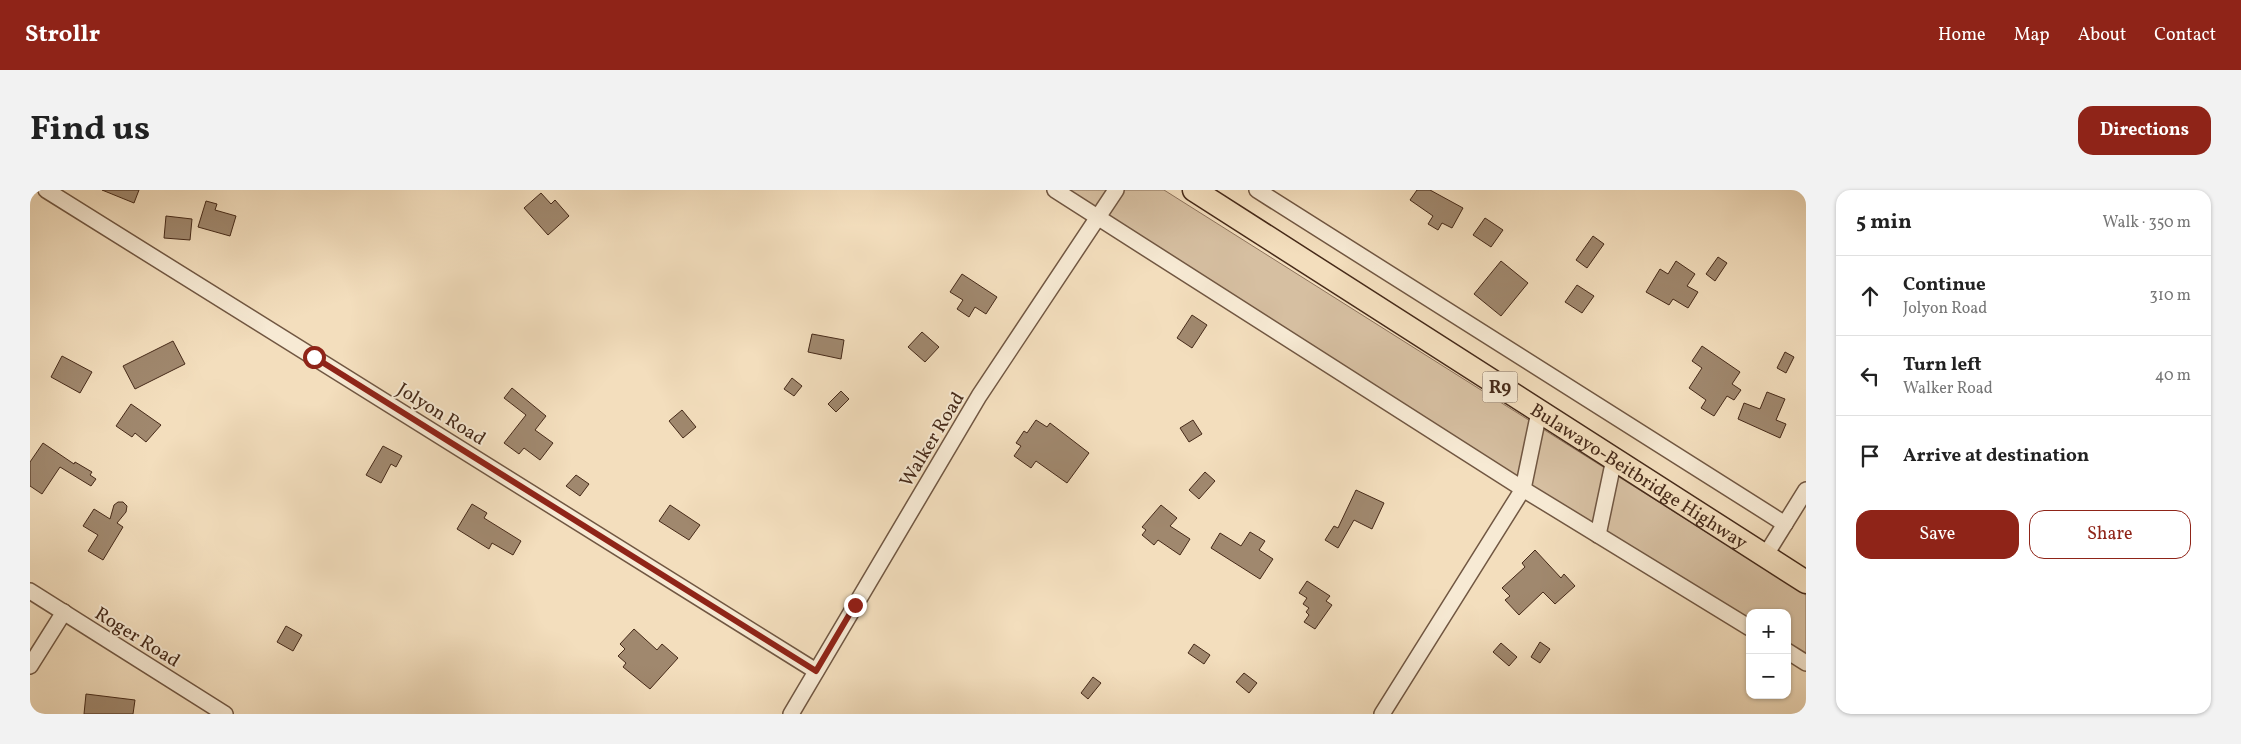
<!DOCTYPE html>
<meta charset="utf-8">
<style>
:root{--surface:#fff;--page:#f2f2f2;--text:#222;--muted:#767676;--line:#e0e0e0;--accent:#8f2418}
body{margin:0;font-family:Vollkorn,serif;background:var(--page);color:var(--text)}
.controls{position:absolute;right:15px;bottom:15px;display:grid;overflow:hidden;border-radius:10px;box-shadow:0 1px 4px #0004}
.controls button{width:45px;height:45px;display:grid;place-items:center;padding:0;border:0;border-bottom:1px solid var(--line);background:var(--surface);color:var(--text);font:25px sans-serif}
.stop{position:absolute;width:15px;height:15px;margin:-11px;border:4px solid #8f2418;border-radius:50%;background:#fff}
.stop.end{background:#8f2418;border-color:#fff;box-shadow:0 1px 5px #0008}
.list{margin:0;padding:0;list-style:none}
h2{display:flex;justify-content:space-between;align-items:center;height:65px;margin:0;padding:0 20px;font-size:21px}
h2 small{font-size:16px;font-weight:400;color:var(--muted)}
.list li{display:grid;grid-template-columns:32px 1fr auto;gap:15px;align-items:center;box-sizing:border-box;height:80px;padding:0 20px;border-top:1px solid var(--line)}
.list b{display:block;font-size:19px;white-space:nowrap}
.list p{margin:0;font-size:16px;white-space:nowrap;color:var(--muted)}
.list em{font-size:16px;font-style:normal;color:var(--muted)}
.actions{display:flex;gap:10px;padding:15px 20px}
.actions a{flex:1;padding:11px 0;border:1px solid var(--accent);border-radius:15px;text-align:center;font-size:18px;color:var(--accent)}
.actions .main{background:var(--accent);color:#fff}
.icon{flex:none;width:28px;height:28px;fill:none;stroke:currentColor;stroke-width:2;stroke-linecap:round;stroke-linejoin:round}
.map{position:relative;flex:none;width:1776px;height:524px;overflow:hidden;border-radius:15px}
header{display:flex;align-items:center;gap:30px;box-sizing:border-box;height:70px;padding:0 25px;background:var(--accent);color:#fff}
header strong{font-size:24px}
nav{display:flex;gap:28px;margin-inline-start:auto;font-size:18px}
.intro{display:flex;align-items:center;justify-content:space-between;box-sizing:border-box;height:120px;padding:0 30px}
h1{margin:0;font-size:35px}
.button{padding:12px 22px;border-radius:15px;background:var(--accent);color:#fff;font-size:18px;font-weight:700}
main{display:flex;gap:30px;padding:0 30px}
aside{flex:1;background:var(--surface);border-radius:15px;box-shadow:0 1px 4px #0004}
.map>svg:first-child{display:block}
.green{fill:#d6bfa1;stroke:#8e745d}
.building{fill:#a0886e;stroke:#462a19}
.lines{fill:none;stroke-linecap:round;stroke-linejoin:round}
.minor-casing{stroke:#715742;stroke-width:18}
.highway-casing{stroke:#462a19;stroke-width:25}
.minor{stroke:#f7ead4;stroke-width:15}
.highway{stroke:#f3debd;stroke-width:22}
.route{stroke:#8f2418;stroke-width:6}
.labels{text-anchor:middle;stroke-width:4;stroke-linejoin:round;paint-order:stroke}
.shield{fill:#f7ead4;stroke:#7b6451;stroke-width:1}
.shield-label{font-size:18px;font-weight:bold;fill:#462a19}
.street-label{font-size:19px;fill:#462a19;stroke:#f7ead4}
</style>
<header>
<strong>Strollr</strong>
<nav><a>Home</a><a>Map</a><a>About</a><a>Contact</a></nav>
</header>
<div class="intro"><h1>Find us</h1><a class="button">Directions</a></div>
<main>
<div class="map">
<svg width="1776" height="524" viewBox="0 0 1776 524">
<rect width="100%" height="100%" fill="#f3debd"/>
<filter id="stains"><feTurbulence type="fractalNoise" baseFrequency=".004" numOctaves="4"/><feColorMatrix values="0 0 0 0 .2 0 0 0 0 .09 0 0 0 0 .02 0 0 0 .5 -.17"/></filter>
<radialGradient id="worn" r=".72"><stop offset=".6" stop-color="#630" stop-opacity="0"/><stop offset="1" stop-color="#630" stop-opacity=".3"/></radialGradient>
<g class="green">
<polygon points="1031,0 1081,0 1067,23"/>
<polygon points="1093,0 1134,0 1776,405 1776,467 1757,456 1757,423 1720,423 1720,433 1489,291 1080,29 1079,22"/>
</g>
<g class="building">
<polygon points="72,0 109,0 104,13"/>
<polygon points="1387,0 1400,0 1433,18 1422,38 1412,33 1408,40 1398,34 1403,26 1380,10"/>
<polygon points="511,3 521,14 525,10 539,26 518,45 494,18"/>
<polygon points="176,11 187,14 185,20 206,26 200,46 168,37"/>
<polygon points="136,26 162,29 160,50 134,48"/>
<polygon points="1455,28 1473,40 1461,57 1443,45"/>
<polygon points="1563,46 1574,54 1557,78 1546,70"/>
<polygon points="1688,67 1697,73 1685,91 1676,84"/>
<polygon points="1471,71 1498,93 1471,126 1444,104"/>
<polygon points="1646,71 1665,84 1657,96 1668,102 1658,118 1643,109 1639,115 1616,102 1630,79 1638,84"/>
<polygon points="932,84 967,107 956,124 945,117 939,127 927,119 933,110 920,102"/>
<polygon points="1547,95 1564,106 1552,123 1535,112"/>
<polygon points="1162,125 1177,135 1162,158 1147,148"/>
<polygon points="892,142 909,157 895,172 878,157"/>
<polygon points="782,144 814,150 811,169 778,162"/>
<polygon points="143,151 155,174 105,199 93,176"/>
<polygon points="1672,156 1710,182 1702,194 1711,200 1704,210 1697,206 1684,226 1671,218 1676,210 1659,198 1672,178 1662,171"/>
<polygon points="1755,162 1764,167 1756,183 1747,178"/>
<polygon points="32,166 62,182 50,203 21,187"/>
<polygon points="762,188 772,196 764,206 754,199"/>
<polygon points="482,198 516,226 505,240 523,253 510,270 494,258 489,264 474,253 496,225 474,208"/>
<polygon points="811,201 819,209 806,222 798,214"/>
<polygon points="1737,202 1755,209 1746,230 1756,234 1750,248 1708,229 1714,213 1730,219"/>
<polygon points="101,214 131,235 116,252 105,243 102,247 86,236"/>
<polygon points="652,220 666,237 653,248 639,231"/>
<polygon points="1006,230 1017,237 1020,233 1059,263 1037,293 1006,271 1001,278 984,266 991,256 986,253 994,241 997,243"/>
<polygon points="1163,230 1172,244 1159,252 1150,238"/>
<polygon points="13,253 44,274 45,272 62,282 60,285 66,289 61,296 30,277 12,304 0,296 0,272"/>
<polygon points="353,256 372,266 366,277 361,274 351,293 336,285"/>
<polygon points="1175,282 1185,291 1169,309 1159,300"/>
<polygon points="546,285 559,294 550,306 536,296"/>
<polygon points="1326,300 1354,313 1342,339 1324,330 1308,358 1295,350 1304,336 1308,338"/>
<polygon points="88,312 93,312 97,316 96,322 87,333 93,337 73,370 58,361 68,345 53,336 64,319 80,329 84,315"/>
<polygon points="442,314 457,323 454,328 491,351 483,365 462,353 459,359 427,339"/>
<polygon points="640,315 670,335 659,350 629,331"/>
<polygon points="1131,315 1147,328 1140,336 1160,349 1150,365 1128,350 1124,355 1112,345 1116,340 1112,337"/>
<polygon points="1220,342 1235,351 1229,360 1243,369 1230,389 1181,358 1190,343 1211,356"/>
<polygon points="1505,360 1531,388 1534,384 1545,396 1525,414 1513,402 1489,425 1475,410 1480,406 1472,398 1495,377 1492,373"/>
<polygon points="1277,391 1300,406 1296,411 1302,415 1285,439 1274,432 1279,425 1276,422 1279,418 1273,414 1277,408 1269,403"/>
<polygon points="256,436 272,445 263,461 247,452"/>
<polygon points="604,439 627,460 632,454 648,468 620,499 593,477 596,473 588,466 595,459 590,454"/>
<polygon points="1510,452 1520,459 1510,473 1501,467"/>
<polygon points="1471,453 1487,467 1479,476 1463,462"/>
<polygon points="1164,454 1180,465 1174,474 1158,463"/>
<polygon points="1214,483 1227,493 1219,503 1206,492"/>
<polygon points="1063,487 1071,493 1058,509 1051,503"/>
<polygon points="56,504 105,510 103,524 54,524"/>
</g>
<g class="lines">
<g class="minor-casing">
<g id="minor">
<polyline points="16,0 786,481"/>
<polyline points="1025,0 1493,299 1720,438"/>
<polyline points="1227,0 1755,334"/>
<polyline points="1568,345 1584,269"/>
<polyline points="1735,366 1776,300"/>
<polyline points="0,401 195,524"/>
<polyline points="1757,461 1776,473"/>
<polyline points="0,476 34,422"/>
<polyline points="761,524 949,206 1086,0"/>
<polyline points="1352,524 1493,299 1509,222"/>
</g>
</g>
<g class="highway-casing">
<g id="highway">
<path id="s1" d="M1164 0 1776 392"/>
</g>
</g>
<use href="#minor" class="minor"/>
<use href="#highway" class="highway"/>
</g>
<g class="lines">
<polyline class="route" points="284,167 786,481 825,415"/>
</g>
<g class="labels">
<rect class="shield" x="1452.5" y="181.5" width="35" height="31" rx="4"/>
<g class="shield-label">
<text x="1470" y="203">R9</text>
</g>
<g class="street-label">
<text transform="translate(412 223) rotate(32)" y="7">Jolyon Road</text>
<text transform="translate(901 249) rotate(-59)" y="7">Walker Road</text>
<text dy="7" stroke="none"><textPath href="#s1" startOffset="529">Bulawayo-Beitbridge Highway</textPath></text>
<text transform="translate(108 446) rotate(32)" y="7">Roger Road</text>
</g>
</g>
<rect width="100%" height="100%" filter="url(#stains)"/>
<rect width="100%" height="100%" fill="url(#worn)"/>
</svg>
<div class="controls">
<button>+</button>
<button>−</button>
</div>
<div class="stop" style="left:284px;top:167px"></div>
<div class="stop end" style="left:825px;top:415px"></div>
</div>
<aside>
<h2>5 min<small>Walk · 350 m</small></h2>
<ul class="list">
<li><svg class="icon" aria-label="ahead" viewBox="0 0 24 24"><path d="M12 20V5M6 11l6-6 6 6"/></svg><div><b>Continue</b><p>Jolyon Road</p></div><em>310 m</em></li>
<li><svg class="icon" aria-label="left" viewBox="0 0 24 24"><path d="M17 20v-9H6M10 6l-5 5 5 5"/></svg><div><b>Turn left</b><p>Walker Road</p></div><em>40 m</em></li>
<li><svg class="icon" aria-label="arrive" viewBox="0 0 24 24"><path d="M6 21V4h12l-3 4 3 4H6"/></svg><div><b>Arrive at destination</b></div></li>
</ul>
<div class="actions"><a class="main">Save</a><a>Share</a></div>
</aside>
</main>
